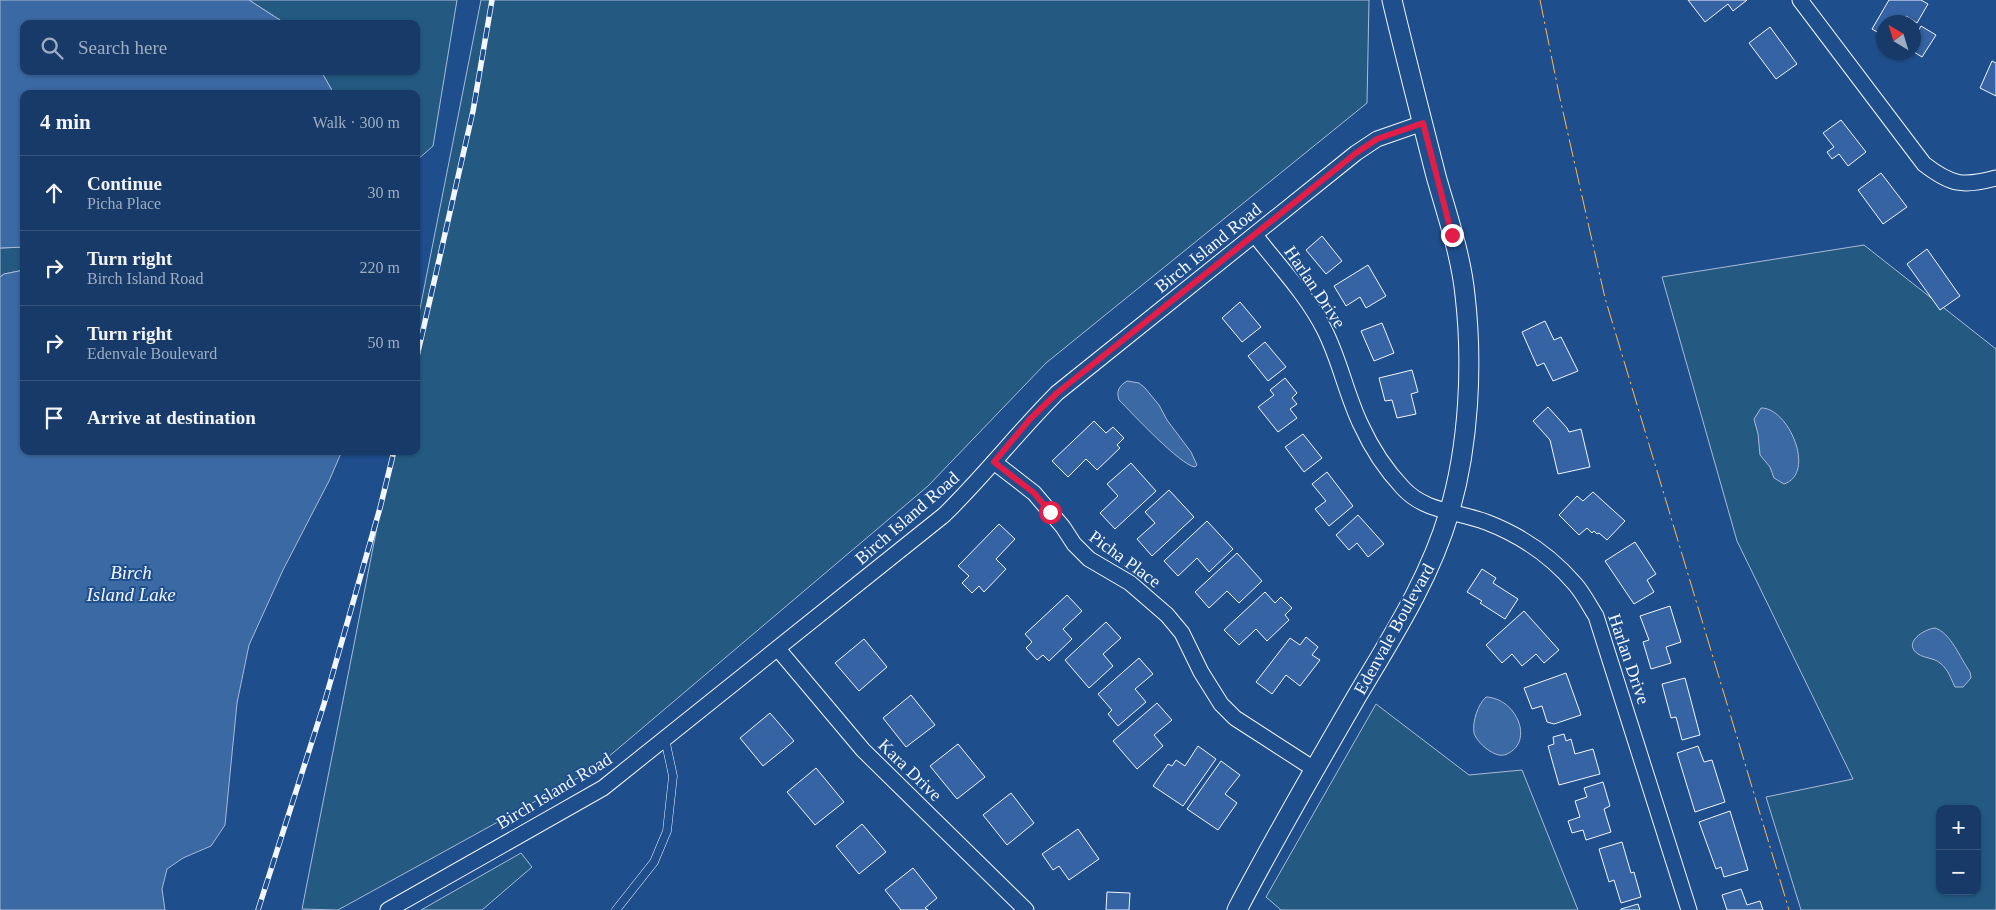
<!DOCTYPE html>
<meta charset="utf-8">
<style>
:root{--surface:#173a69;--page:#20416f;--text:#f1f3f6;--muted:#9eadc0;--line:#36547d}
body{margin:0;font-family:Georgia,serif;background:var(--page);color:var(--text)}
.controls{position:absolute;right:15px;bottom:15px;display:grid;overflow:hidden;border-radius:10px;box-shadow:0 1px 4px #0004}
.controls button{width:45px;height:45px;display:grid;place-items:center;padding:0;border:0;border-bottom:1px solid var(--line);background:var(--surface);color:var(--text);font:25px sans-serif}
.compass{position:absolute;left:1876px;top:15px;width:45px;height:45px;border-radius:50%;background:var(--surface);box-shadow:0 1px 4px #0004;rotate:322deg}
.stop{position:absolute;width:15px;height:15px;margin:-11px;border:4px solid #e11d48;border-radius:50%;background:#fff}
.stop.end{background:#e11d48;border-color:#fff;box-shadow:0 1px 5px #0008}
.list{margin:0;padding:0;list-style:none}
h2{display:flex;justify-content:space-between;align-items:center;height:65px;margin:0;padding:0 20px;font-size:21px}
h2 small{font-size:16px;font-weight:400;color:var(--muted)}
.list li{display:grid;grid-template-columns:32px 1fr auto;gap:15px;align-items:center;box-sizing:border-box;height:75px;padding:0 20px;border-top:1px solid var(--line)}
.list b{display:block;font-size:19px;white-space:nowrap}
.list p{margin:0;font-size:16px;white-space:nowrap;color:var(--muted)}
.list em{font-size:16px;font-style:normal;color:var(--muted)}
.icon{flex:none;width:28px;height:28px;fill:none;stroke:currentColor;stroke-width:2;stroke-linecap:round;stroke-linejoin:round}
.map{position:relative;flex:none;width:1996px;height:910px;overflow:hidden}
.search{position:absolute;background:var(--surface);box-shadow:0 1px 4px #0004;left:20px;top:20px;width:400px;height:55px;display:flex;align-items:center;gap:12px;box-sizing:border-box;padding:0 18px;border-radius:10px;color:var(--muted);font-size:19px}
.panel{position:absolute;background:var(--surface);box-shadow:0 1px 4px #0004;left:20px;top:90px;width:400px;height:365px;border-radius:10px}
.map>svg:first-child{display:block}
.green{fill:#245a82;stroke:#a8bbd7;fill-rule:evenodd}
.water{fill:#3b69a3;stroke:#a8bbd7}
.building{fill:#3563a3;stroke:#f2f6ff}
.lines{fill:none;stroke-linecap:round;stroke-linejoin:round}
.service-casing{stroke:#f2f6ff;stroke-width:9}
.minor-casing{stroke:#f2f6ff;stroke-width:17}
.tertiary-casing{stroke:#f2f6ff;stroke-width:21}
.service{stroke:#1f4e8c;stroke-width:8}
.minor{stroke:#1f4e8c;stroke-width:15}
.tertiary{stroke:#1f4e8c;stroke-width:19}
.rail-casing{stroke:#f2f6ff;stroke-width:5.5}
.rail{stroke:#1f4e8c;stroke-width:4;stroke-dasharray:11;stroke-linecap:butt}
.power{stroke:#ffb74d;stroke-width:1;stroke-dasharray:18 4 2.5 4;stroke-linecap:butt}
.route{stroke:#e11d48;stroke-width:6}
.labels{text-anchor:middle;stroke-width:4;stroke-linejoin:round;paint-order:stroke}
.street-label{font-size:18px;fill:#f2f6ff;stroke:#1f4e8c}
.water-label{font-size:19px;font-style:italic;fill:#f2f6ff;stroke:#1f4e8c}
</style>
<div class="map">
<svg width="1996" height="910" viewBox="0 0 1996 910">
<rect width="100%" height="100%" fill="#1f4e8c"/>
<g class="green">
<polygon points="249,0 457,0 433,146 416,161 416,94 334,94 321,71 416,71 416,24 286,24"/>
<polygon points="481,0 1369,0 1367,103 1046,363 928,486 594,769 338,910 302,909 392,451 416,451 416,329"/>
<path d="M1864 245 1996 349V910H1801L1766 797 1853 779 1737 541 1662 277ZM1940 809H1977V891H1940Z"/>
<polygon points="24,247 24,270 4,274 0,277 0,248"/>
<polygon points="1376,704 1469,775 1522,770 1578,910 1281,910 1266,897"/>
<polygon points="521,853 532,867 482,910 421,910"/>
</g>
<g class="water">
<polygon points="0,0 249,0 286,24 24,24 24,71 321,71 334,94 24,94 24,247 0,248"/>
<polygon points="24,270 24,451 342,451 329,481 283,570 249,645 237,703 225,825 211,846 183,858 167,869 162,889 165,910 0,910 0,277 4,274"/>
<path d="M1127 381 1139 383 1145 388 1159 405 1167 420 1191 452 1197 465 1195 467C1180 465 1132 413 1119 400 1116 391 1119 386 1127 381Z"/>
<path d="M1761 408C1788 407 1817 473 1784 484L1774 478 1770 467 1760 455 1758 434 1754 419Z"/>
<path d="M1935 628C1951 633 1960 658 1970 672L1971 678 1963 687H1955C1951 679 1948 669 1940 663 1934 658 1924 658 1918 654 1902 643 1924 629 1935 628Z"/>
<path d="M1486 697C1516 698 1535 741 1507 754 1496 760 1477 743 1474 733 1472 722 1478 704 1486 697Z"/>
</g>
<g class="building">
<polygon points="1688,0 1747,0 1733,11 1728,4 1705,22"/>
<polygon points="1889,0 1921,0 1928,4 1917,23 1906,16 1902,22 1884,22 1884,36 1872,29"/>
<polygon points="1921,26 1936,35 1922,57 1914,52 1914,39"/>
<polygon points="1770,27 1797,64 1776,79 1749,43"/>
<polygon points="1992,61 1996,63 1996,96 1980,88"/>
<polygon points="1841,120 1866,152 1848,166 1839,154 1832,159 1827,152 1834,147 1823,133"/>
<polygon points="1881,173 1907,207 1883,224 1858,190"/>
<polygon points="1322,236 1342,261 1326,274 1306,250"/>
<polygon points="1927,249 1960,296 1940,310 1907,264"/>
<polygon points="1368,265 1386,296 1366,308 1360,297 1346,306 1334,286"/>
<polygon points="1240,302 1261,327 1242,342 1222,318"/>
<polygon points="1545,321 1554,340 1561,337 1578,371 1553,381 1544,363 1537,366 1522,332"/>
<polygon points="1382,323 1394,353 1374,361 1361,331"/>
<polygon points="1265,342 1286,367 1268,381 1248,356"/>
<polygon points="1412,370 1418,392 1411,394 1416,414 1397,418 1392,400 1385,401 1379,378"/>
<polygon points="1285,378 1297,393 1292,398 1297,404 1290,409 1297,418 1278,432 1258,407 1274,395 1270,390"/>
<polygon points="1548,407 1567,428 1569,432 1581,429 1590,467 1558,474 1550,440 1533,421"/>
<polygon points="1094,421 1106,433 1113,427 1124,438 1117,445 1120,448 1097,470 1086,459 1068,477 1052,461"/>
<polygon points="1303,434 1322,458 1304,472 1285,447"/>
<polygon points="1131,463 1156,491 1115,529 1100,513 1118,496 1107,484"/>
<polygon points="1327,472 1353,506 1329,526 1315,509 1326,501 1312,484"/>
<polygon points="1169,490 1194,517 1152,556 1137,539 1155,523 1145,512"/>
<polygon points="1593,492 1625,521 1607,540 1599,533 1597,534 1594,531 1592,533 1587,528 1579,535 1559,515 1577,496 1583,501"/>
<polygon points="1358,515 1384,544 1368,557 1357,543 1349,550 1336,535"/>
<polygon points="1207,521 1233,549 1209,572 1197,558 1178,576 1164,561"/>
<polygon points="999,524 1015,539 996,559 1006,569 984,592 979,586 972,593 962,583 969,576 958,566"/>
<polygon points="1635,542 1656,574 1647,580 1654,592 1634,604 1605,561"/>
<polygon points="1237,553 1262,581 1239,603 1227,591 1209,608 1195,592"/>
<polygon points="1482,569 1496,578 1493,583 1518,599 1505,619 1480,603 1482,601 1467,592"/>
<polygon points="1265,592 1275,603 1281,597 1292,608 1285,615 1289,620 1267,641 1256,629 1239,645 1224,630"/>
<polygon points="1067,595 1082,611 1063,629 1072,639 1049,661 1043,655 1037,660 1026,648 1032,642 1025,634"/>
<polygon points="1670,606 1681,642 1666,647 1671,663 1651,669 1643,642 1649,640 1640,616"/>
<polygon points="1524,611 1559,650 1544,663 1536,654 1522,666 1512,654 1502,663 1486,645"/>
<polygon points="1106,622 1121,638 1103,654 1113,666 1089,688 1065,660"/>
<polygon points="1306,637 1318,647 1312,655 1320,660 1300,686 1286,675 1272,694 1256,682 1290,638 1300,645"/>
<polygon points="864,639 887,667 859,691 835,663"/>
<polygon points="1139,658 1153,674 1135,689 1146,702 1118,726 1108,714 1112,710 1098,694"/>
<polygon points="1566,673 1581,715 1554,724 1547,722 1542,706 1532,709 1524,688"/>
<polygon points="1685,678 1700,735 1682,740 1676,717 1671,718 1662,684"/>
<polygon points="911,695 935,725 906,747 883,718"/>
<polygon points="1157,703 1172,720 1154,735 1163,746 1137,769 1113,741"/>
<polygon points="770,713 794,741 763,766 740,738"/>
<polygon points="1564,734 1566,741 1571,739 1575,754 1593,749 1600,774 1559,785 1548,746 1554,744 1553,737"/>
<polygon points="958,744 985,777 957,799 930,766"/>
<polygon points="1198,746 1216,759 1183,806 1153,786 1168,764 1172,766 1176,760 1185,766"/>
<polygon points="1698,746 1704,762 1712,760 1725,802 1695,812 1677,753"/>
<polygon points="1221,761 1240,775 1225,794 1237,803 1218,830 1187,809"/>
<polygon points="816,768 844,802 815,825 787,792"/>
<polygon points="1603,782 1610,806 1604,809 1611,832 1586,840 1583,830 1572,833 1568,821 1580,817 1575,801 1587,797 1584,788"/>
<polygon points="1011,793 1034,823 1007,845 983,815"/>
<polygon points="1730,811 1748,870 1724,877 1721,867 1716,869 1699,822"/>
<polygon points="862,824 886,852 859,874 836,846"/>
<polygon points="1078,829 1099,859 1069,880 1059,866 1053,870 1042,854"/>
<polygon points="1622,842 1631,873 1634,872 1641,897 1621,903 1614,880 1609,882 1599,849"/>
<polygon points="913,868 937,898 925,908 928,910 901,910 885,890"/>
<polygon points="1741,889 1747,905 1760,901 1763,910 1727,910 1722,895"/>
<polygon points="1107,892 1130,893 1129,910 1106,910"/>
<polygon points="1638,904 1640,910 1621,910 1621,909"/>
</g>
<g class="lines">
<g class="service-casing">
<polyline id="service" points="616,910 654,862 667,831 673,776 665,739"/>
</g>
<g class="minor-casing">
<g id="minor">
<path d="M1800 0 1924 164C1951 185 1963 187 1996 178"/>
<path d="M1255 235C1278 265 1307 295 1324 329 1340 360 1346 394 1361 425 1371 447 1386 470 1403 488 1425 512 1457 511 1486 522 1520 535 1551 556 1575 584 1583 593 1589 605 1596 616L1689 910"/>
<polyline points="994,462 1034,493 1063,527 1074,544 1089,559 1130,583 1167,615 1182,633 1201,672 1221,704 1235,718 1314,769"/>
<polyline points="778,649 863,750 1026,910"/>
<path d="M388 910 603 788 944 515C984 476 1018 432 1057 393L1356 153 1377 139 1423 123"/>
</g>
</g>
<g class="tertiary-casing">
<path id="tertiary" d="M1237 910C1274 839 1314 770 1354 701 1390 640 1429 581 1449 513 1469 446 1473 364 1465 295 1461 255 1447 215 1436 176 1421 117 1406 59 1392 0"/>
</g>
<use href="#service" class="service"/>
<use href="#minor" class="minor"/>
<use href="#tertiary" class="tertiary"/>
<g class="rail-casing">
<g id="rail">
<polyline points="416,361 473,111 492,0"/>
<polyline points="258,910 324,704 380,508 394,451"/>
</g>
</g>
<use href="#rail" class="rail"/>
<polyline class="power" points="1540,0 1559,94 1605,298 1789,910"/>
</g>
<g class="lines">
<polyline class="route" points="1050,512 1034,493 994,462 1030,419 1057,393 1356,153 1377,139 1423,123 1452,235"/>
</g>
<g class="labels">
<g class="street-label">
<text transform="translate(1208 248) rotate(-39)" y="6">Birch Island Road</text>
<text transform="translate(1315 287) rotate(56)" y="6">Harlan Drive</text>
<text transform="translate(907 518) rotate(-41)" y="6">Birch Island Road</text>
<text transform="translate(1125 559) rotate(36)" y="6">Picha Place</text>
<text transform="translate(1394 629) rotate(-61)" y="6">Edenvale Boulevard</text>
<text transform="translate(1629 659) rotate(71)" y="6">Harlan Drive</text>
<text transform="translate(910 770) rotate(44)" y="6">Kara Drive</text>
<text transform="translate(554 791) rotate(-31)" y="6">Birch Island Road</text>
</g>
<g class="water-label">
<text x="131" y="579">Birch<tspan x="131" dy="22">Island Lake</tspan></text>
</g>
</g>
</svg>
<div class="controls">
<button>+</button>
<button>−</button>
</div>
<svg class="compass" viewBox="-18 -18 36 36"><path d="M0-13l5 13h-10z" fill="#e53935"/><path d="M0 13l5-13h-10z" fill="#9eadc0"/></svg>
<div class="stop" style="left:1050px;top:512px"></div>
<div class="stop end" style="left:1452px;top:235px"></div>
<div class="search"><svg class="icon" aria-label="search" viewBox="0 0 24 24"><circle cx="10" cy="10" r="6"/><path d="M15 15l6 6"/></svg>Search here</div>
<section class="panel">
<h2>4 min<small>Walk · 300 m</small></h2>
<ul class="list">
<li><svg class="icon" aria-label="ahead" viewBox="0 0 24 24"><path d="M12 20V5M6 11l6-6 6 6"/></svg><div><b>Continue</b><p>Picha Place</p></div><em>30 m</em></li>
<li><svg class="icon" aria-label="right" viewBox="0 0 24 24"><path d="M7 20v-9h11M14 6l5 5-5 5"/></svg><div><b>Turn right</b><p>Birch Island Road</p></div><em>220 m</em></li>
<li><svg class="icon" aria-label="right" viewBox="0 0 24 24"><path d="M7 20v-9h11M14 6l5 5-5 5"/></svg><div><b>Turn right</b><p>Edenvale Boulevard</p></div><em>50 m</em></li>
<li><svg class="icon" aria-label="arrive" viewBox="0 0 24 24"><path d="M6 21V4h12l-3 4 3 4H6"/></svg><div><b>Arrive at destination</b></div></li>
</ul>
</section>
</div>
